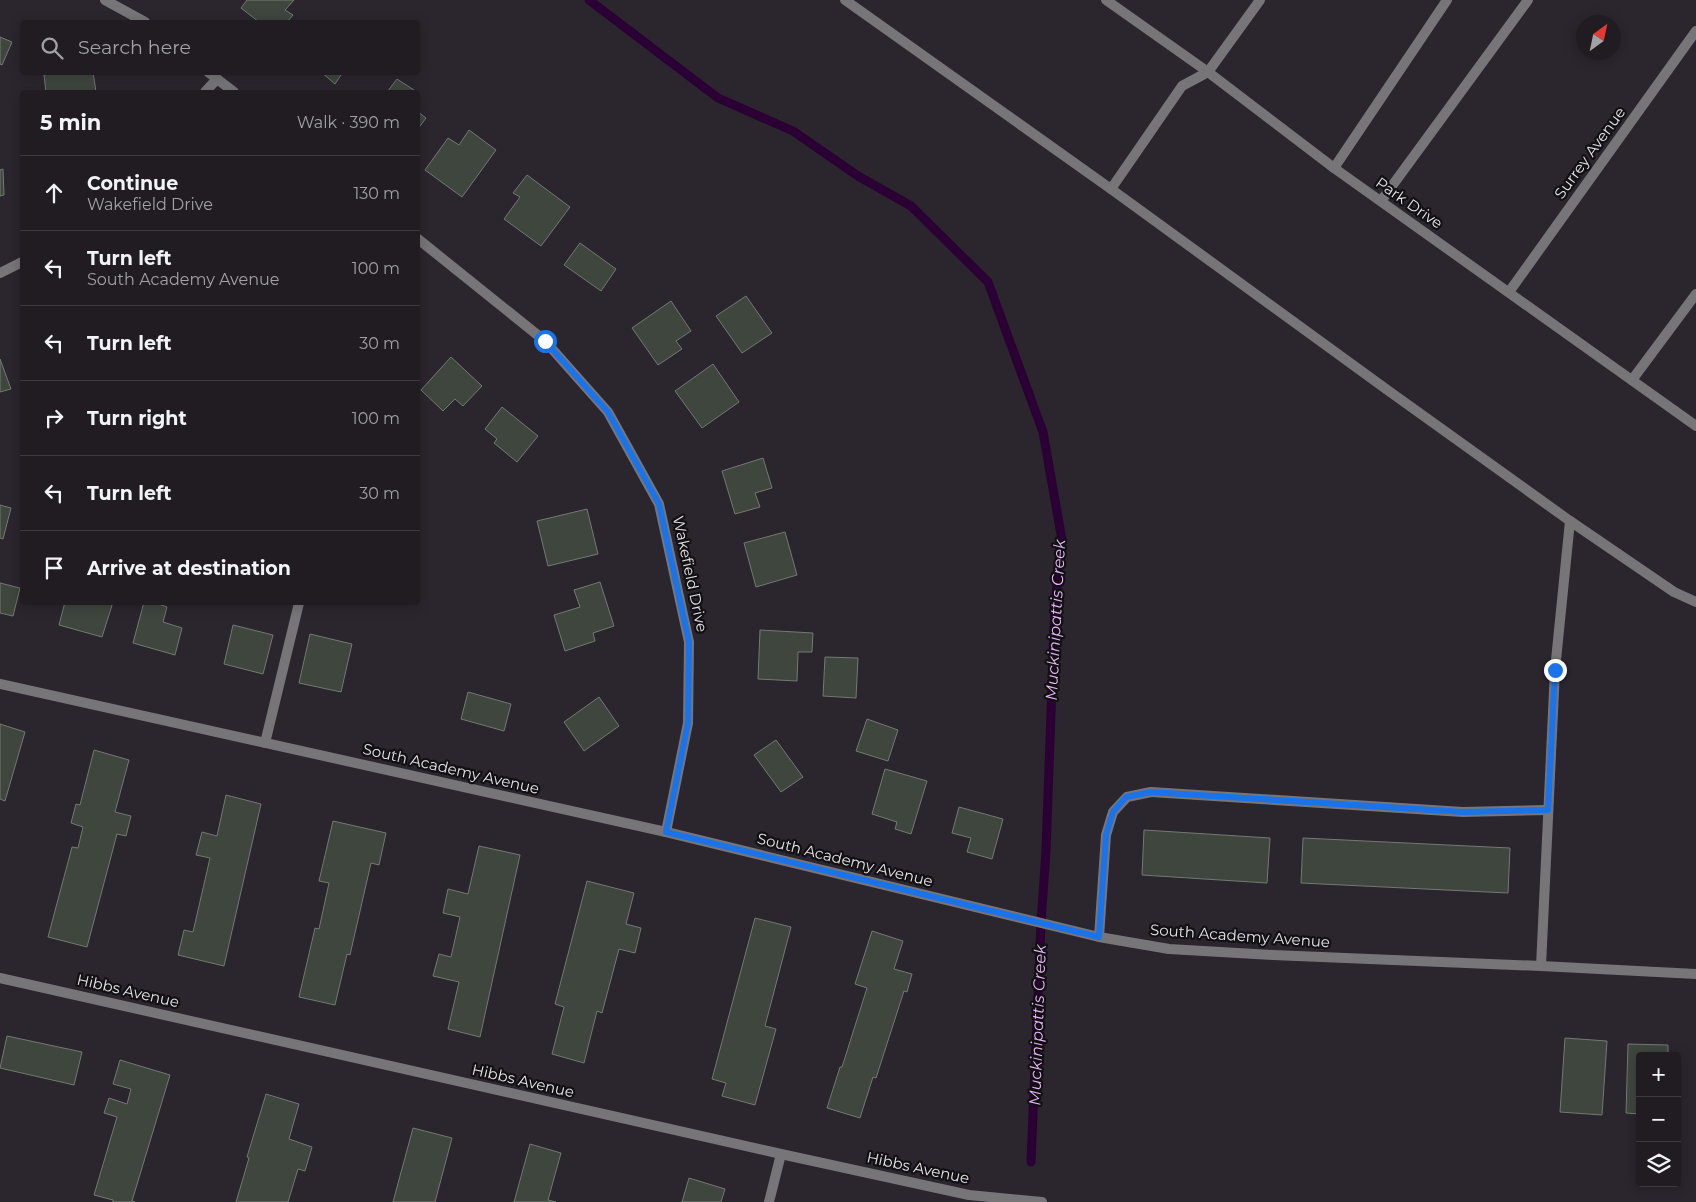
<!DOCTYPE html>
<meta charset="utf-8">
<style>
:root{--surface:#201c22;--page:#28252a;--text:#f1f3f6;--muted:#a2a1a5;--line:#3d3a40}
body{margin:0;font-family:Montserrat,sans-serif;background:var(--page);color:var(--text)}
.controls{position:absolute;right:15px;bottom:15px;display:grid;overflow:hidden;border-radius:5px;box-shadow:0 2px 12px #0003}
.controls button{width:45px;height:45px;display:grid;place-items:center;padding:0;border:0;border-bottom:1px solid var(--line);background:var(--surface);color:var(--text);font:25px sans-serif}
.compass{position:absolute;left:1576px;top:15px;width:45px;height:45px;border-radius:50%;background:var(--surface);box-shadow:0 2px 12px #0003;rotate:33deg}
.stop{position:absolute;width:15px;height:15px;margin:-11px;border:4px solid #1a73e8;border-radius:50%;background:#fff}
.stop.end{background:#1a73e8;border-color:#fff;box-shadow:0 1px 5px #0008}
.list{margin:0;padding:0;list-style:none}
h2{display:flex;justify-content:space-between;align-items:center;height:65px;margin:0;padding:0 20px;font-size:21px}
h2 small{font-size:16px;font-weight:400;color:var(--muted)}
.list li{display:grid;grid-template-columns:32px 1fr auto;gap:15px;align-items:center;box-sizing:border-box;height:75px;padding:0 20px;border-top:1px solid var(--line)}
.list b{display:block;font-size:19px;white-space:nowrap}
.list p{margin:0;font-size:16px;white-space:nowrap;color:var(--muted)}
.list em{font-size:16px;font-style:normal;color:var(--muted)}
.icon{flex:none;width:28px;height:28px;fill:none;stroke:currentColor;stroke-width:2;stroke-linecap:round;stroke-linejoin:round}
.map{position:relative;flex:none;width:1696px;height:1202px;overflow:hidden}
.search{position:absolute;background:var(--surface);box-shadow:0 2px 12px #0003;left:20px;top:20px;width:400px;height:55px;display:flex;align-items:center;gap:12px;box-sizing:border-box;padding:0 18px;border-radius:5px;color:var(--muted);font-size:19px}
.panel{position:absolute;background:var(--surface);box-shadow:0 2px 12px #0003;left:20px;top:90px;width:400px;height:515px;border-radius:5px}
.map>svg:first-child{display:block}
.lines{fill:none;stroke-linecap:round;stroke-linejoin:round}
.stream{stroke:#2a0035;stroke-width:9}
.building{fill:#3e463e;stroke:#727a72}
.lane{stroke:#787579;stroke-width:10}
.street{stroke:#787579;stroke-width:10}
.route{stroke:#1a73e8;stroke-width:6}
.labels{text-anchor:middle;stroke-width:4.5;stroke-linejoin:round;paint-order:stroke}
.street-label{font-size:15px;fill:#e7e3e9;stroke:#121013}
.water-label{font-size:16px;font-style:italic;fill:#ebb8fb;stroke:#121013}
</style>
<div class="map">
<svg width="1696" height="1202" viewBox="0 0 1696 1202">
<rect width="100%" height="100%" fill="#2b252d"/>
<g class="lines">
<polyline class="stream" points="589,0 718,98 793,131 858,176 911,206 988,282 1043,432 1062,540 1055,603 1046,851 1041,923 1031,1162"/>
</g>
<g class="building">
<polygon points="247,0 294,0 285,10 293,15 287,22 259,22 241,8"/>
<polygon points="0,37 12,42 2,65 0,64"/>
<polygon points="63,72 93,72 96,92 46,92 44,75"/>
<polygon points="321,72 343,72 335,84"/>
<polygon points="397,79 417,92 387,92"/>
<polygon points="418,112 426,118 418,129"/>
<polygon points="469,130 496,150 462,197 425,170 448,138 459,145"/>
<polygon points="3,169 4,195 0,196 0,170"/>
<polygon points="527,175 570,207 541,246 504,219 520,197 513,193"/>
<polygon points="580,243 616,269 601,291 564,265"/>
<polygon points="746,296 772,333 742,353 716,316"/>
<polygon points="671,301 691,331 676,341 682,349 658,365 632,328"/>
<polygon points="451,357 482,386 463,406 455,399 443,411 421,390"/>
<polygon points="0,359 11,389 0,392"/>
<polygon points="713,364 739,402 702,428 675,391"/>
<polygon points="502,407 538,436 517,462 494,443 497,439 485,429"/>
<polygon points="763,458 772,488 755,493 760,507 735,514 722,471"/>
<polygon points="0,505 11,508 3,539 0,538"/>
<polygon points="587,509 598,554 548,566 537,521"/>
<polygon points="785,532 797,575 756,587 744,543"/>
<polygon points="600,582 614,626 593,633 595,641 565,651 554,615 580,607 574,590"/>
<polygon points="0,583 20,588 13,616 0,613"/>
<polygon points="65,602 113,602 102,637 59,625"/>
<polygon points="144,602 153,602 167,607 163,622 182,628 175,655 133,643"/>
<polygon points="233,625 273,635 263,674 224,664"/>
<polygon points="760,630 813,633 812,652 798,652 797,681 758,679"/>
<polygon points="310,634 352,644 341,692 299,683"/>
<polygon points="825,657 858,658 856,698 823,696"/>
<polygon points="468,692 511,704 504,731 461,719"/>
<polygon points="599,697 619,726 584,751 564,722"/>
<polygon points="867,719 898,730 888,761 856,751"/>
<polygon points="0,724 25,732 5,801 0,799"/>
<polygon points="776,740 803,777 781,792 754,755"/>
<polygon points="94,750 129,760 115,812 131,816 126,836 117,834 87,947 48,937 72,847 78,848 83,827 71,823 76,804 80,805"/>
<polygon points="885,769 927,781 911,834 895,829 897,822 872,814"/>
<polygon points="226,795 261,804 224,966 178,955 184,930 193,932 210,858 196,855 202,832 217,836"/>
<polygon points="959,807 1003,819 992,859 967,852 971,838 952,833"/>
<polygon points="333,821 386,833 379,865 371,863 350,955 347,954 335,1005 299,997 315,928 319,929 329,883 319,881"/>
<polygon points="1144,830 1270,838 1267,883 1142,875"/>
<polygon points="1303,838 1510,848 1508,893 1301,883"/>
<polygon points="479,846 520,855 480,1037 448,1029 459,982 433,976 439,954 451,957 460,917 443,913 448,889 468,894"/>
<polygon points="587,881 634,893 626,924 641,928 635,953 619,949 602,1013 597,1011 584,1063 552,1054 564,1007 555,1004"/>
<polygon points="755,918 791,927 765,1026 776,1029 755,1105 722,1096 726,1083 712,1079"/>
<polygon points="872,931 903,941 894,969 912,974 907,992 904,991 876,1078 873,1077 860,1118 827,1108 840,1067 842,1067 867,988 855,984"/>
<polygon points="7,1036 82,1052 74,1085 0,1068"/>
<polygon points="1565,1038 1607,1041 1602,1115 1560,1112"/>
<polygon points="1628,1044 1668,1045 1668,1056 1640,1056 1640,1114 1626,1113"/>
<polygon points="120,1060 170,1075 132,1201 135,1202 113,1202 113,1200 94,1195 117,1117 104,1113 109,1098 127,1104 131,1089 113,1084"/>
<polygon points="266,1094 299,1104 289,1139 312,1147 305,1171 298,1169 288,1202 236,1202 249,1158 247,1157"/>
<polygon points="413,1128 452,1138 435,1202 393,1202"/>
<polygon points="530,1144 561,1153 548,1200 556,1202 514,1202"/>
<polygon points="689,1178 725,1189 721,1202 682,1202"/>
</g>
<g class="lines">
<g class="lane">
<polyline points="845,0 1111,189 1386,389 1570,521 1674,592 1696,602"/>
<polyline points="1334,168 1447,0"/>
<polyline points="1111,189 1182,86 1208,72"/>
<polyline points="1381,201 1528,0"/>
<polyline points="1632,380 1696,294"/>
<polyline points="265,743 299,603"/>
<polyline points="1099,937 1106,835 1113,812 1127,797 1151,792 1463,812 1548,810"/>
<polyline points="1541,966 1555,670 1570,521"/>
</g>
<g class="street">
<polyline points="105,0 145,22"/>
<polyline points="1106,0 1208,72 1334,168 1696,426"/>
<polyline points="208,72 234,92"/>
<polyline points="1208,72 1260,0"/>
<polyline points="205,92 217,79"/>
<polyline points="418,239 545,341 608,412 659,504 689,642 688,723 666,832"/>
<polyline points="0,273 22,262"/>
<polyline points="1509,292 1696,31"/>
<polyline points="0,684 666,832 1099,937 1169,949 1273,955 1541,966 1696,974"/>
<polyline points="0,978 781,1154 969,1195 1042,1202"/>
<polyline points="769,1202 781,1154"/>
</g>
</g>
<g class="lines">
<polyline class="route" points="545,341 608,412 659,504 689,642 688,723 666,832 1099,937 1106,835 1113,812 1126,797 1151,792 1463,812 1548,810 1555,670"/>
</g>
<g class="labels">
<g class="street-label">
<text transform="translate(1590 153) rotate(-54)" y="5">Surrey Avenue</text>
<text transform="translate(1409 203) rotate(35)" y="5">Park Drive</text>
<text transform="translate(690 574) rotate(78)" y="5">Wakefield Drive</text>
<text transform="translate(451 769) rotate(13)" y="5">South Academy Avenue</text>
<text transform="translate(845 860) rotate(14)" y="5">South Academy Avenue</text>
<text transform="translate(1240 936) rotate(4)" y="5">South Academy Avenue</text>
<text transform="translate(128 991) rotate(13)" y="5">Hibbs Avenue</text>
<text transform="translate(523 1081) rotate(13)" y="5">Hibbs Avenue</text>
<text transform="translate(918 1168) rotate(12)" y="5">Hibbs Avenue</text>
</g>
<g class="water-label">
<text transform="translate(1055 620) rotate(-87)" y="6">Muckinipattis Creek</text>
<text transform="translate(1037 1025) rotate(-88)" y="6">Muckinipattis Creek</text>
</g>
</g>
</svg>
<div class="controls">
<button>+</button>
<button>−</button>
<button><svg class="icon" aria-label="layers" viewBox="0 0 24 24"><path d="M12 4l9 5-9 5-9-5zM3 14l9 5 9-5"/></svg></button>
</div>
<svg class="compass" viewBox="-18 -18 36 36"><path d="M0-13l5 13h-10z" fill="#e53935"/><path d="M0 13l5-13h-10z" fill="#a2a1a5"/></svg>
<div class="stop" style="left:545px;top:341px"></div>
<div class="stop end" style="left:1555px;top:670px"></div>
<div class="search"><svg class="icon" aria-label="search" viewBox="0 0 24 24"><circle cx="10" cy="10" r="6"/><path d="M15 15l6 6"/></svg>Search here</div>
<section class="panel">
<h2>5 min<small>Walk · 390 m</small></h2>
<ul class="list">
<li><svg class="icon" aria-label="ahead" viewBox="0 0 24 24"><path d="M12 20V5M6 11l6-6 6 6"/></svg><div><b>Continue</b><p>Wakefield Drive</p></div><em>130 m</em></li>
<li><svg class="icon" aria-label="left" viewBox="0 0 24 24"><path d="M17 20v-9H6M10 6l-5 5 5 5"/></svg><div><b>Turn left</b><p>South Academy Avenue</p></div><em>100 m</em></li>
<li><svg class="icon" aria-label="left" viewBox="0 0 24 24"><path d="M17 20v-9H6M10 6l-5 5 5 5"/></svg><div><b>Turn left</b></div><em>30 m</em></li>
<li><svg class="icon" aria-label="right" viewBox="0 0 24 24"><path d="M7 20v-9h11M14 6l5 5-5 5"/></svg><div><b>Turn right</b></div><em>100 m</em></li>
<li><svg class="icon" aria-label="left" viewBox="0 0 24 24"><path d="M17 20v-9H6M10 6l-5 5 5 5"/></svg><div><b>Turn left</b></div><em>30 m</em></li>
<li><svg class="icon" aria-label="arrive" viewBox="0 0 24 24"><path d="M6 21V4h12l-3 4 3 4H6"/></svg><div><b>Arrive at destination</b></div></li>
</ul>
</section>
</div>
